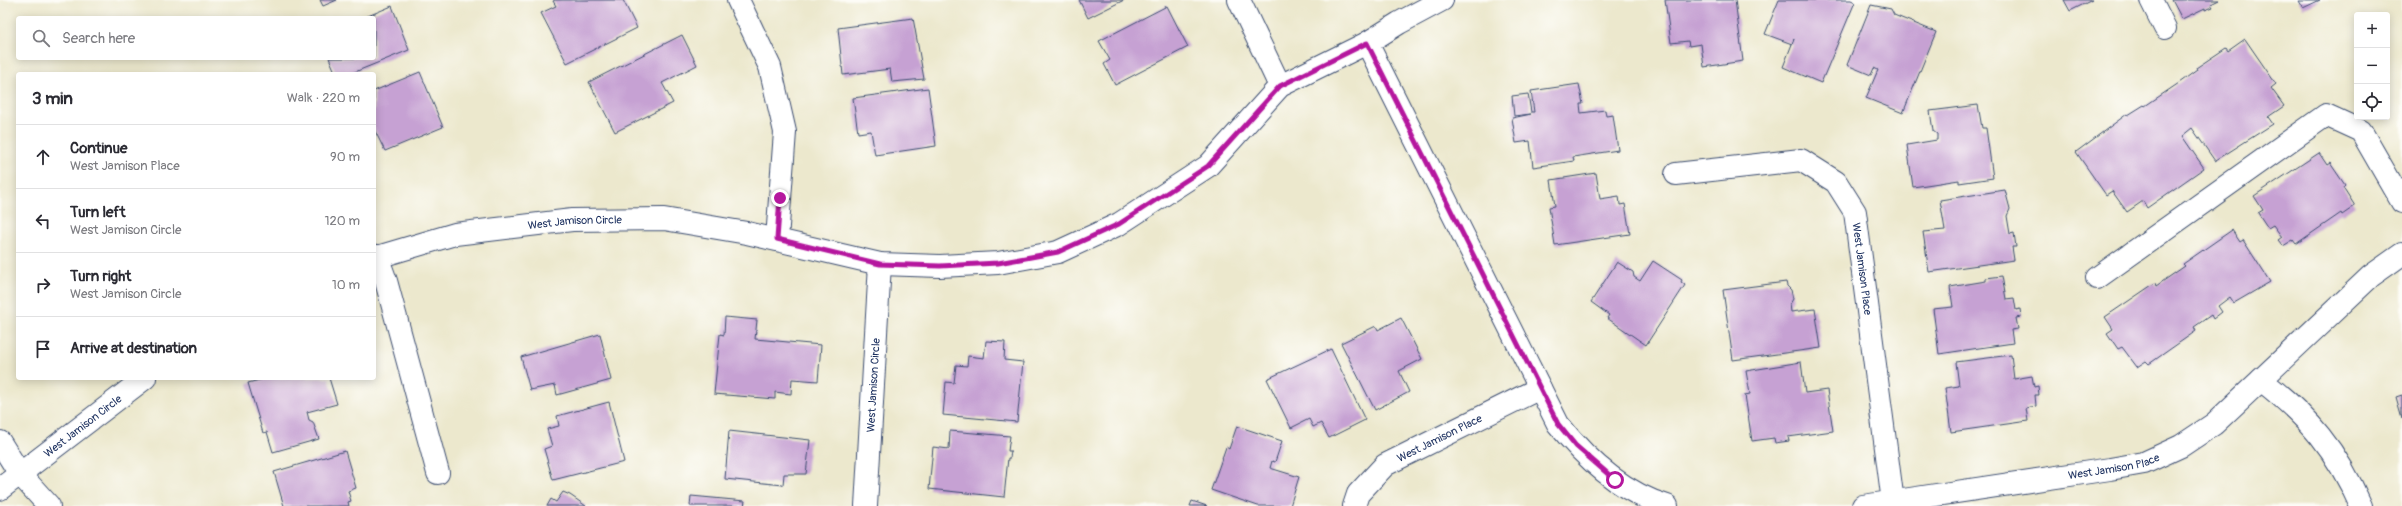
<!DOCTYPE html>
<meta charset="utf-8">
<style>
:root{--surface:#fff;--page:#f2f2f3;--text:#2b2b33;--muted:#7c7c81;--line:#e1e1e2}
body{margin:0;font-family:Pangolin,sans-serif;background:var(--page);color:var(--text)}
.controls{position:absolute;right:12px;top:12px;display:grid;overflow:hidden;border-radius:4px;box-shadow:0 2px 10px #0003}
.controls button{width:36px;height:36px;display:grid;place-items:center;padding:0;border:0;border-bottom:1px solid var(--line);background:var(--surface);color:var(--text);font:20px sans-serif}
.stop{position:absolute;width:12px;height:12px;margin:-9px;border:3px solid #b5179e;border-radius:50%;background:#fff}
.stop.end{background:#b5179e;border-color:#fff;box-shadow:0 1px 4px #0008}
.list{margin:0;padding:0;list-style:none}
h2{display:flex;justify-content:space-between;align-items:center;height:52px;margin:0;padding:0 16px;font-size:17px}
h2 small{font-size:13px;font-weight:400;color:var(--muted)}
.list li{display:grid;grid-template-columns:26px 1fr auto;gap:12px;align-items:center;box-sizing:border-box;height:64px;padding:0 16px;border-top:1px solid var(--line)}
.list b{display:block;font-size:15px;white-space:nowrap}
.list p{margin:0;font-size:13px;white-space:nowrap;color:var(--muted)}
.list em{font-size:13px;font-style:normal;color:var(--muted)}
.icon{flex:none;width:22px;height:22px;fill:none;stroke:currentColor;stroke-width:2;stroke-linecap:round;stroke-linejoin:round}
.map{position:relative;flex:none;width:2402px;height:506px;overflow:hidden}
.search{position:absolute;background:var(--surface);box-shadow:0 2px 10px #0003;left:16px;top:16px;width:360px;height:44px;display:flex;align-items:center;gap:10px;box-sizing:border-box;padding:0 14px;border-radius:4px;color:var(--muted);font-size:15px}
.panel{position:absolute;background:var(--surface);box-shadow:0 2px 10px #0003;left:16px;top:72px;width:360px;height:308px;border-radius:4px}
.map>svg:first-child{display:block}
.building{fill:#c6a1d3}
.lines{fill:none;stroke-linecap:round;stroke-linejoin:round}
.minor-casing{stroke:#3a4b6f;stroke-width:24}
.minor{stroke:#fff;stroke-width:22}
.route{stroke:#b5179e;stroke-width:5}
.labels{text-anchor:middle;stroke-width:3;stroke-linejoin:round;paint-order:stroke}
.street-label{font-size:11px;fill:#1b2f5e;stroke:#fdfcf7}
</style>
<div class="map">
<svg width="2402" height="506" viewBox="0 0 2402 506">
<rect width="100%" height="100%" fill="#fdfcf7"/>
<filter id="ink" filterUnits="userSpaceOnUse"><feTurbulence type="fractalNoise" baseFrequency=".025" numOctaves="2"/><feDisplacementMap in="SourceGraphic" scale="8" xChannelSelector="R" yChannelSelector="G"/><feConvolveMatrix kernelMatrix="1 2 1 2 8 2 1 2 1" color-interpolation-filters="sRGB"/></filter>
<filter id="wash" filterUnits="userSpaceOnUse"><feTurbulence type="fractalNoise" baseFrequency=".012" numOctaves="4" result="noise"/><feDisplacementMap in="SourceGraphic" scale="16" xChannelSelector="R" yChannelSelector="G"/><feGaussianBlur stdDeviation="0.9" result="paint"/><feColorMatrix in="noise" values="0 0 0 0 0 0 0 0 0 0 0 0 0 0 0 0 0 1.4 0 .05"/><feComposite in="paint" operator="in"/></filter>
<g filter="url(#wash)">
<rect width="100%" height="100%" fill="#ece8cd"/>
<g id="blocks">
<g class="building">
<polygon points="320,0 337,0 323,6"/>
<polygon points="555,0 623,0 637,28 567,63 541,13 556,6 553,1"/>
<polygon points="1079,0 1124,0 1088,18"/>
<polygon points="1665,0 1735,0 1743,61 1704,67 1701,44 1689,46 1688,41 1671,43"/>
<polygon points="1779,0 1851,0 1855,2 1821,83 1783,67 1794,39 1792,44 1765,34"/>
<polygon points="2064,0 2092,0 2070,11"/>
<polygon points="2172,0 2219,0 2211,4 2213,7 2205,10 2205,8 2182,19"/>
<polygon points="2298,0 2320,0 2303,8"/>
<polygon points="1871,5 1891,9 1894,15 1936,32 1903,113 1866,98 1878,70 1874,68 1871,75 1847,65"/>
<polygon points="392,6 409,50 350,74 336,74 329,58 374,58 374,18 363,18"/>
<polygon points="1167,6 1188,47 1115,85 1104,64 1110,60 1099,41"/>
<polygon points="913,18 924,79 892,82 890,69 843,75 838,28"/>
<polygon points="682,35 697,65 662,83 673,103 615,132 589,82"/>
<polygon points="2245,39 2276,84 2271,88 2284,106 2268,117 2273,124 2215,161 2192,128 2182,136 2204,168 2147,208 2143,201 2127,212 2112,191 2106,195 2076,152 2127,114 2128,115 2144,105 2145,106 2179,83 2197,70 2196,68 2226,48 2228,51"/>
<polygon points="420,72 443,127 385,151 374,129 374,91"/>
<polygon points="1579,84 1583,104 1580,104 1581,113 1605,110 1606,116 1613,115 1618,150 1573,157 1574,161 1533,167 1530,141 1516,143 1512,118 1531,114 1514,116 1512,96 1528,94 1531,112 1534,112 1531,91"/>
<polygon points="928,88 936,146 875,155 871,131 858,133 853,98"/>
<polygon points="1978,105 1982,128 1986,128 1993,178 1959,183 1959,180 1913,187 1907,145 1937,140 1937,134 1933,131 1930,111"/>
<polygon points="2319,153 2327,165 2330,163 2345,185 2343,187 2355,206 2342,215 2341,213 2296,244 2293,240 2283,246 2278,240 2282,237 2273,225 2268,228 2258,213 2263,210 2254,196"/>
<polygon points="1596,173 1600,199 1619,196 1620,205 1625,204 1630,234 1555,245 1549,207 1555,206 1551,180"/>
<polygon points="2005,190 2010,209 2007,216 2010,234 2014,233 2016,247 2012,247 2014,260 1929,272 1923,232 1945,230 1940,200"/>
<polygon points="2232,230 2240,242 2243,240 2270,282 2234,303 2230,297 2218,306 2222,312 2213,319 2211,315 2194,327 2196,331 2149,364 2146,361 2137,367 2122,347 2118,349 2107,333 2113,329 2105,317 2155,283 2156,286 2185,266 2183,264"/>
<polygon points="1653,261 1682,280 1681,282 1685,285 1646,345 1607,318 1609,315 1591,302 1617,262 1633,272 1634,277 1640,281"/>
<polygon points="2002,276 2006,299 2014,298 2016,310 2020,309 2021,317 2016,318 2018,329 2011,330 2013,343 1939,354 1933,309 1953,307 1950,287 1986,281 1986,278"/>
<polygon points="1786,282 1787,286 1791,290 1793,299 1790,304 1791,312 1815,309 1821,348 1733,360 1723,290"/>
<polygon points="725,317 757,320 755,339 821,345 818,381 792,379 791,394 775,392 775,399 714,394 720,334 724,335"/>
<polygon points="1401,318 1422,359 1399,371 1409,392 1375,410 1341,343 1376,326 1378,330"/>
<polygon points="600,334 611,380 557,395 555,385 530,390 521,357"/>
<polygon points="986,341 1005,342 1004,360 1023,362 1017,422 943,415 946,382 954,383 956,365 967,366 968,356 984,358"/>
<polygon points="1331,349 1365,420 1329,438 1321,423 1313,427 1309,419 1291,428 1267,379"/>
<polygon points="2011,355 2014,379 2032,376 2034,387 2038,386 2039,395 2035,395 2036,406 2026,408 2028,421 1951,432 1945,388 1959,386 1956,362"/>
<polygon points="1801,362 1805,393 1827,390 1833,431 1788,437 1789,441 1775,443 1774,438 1752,441 1745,395 1750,394 1746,371"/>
<polygon points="267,378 329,378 337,404 307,412 309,420 313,422 319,439 273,452 267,432 263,433 248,383"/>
<polygon points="2402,395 2402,418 2396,397"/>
<polygon points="609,402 624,462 553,480 544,449 552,446 547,429 559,426 557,416"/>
<polygon points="1237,426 1282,441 1275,462 1272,461 1270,468 1299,477 1290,506 1258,506 1211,490 1226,447 1229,449"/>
<polygon points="729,431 810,440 806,474 784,474 783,485 725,479"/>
<polygon points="950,431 1010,436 1008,451 1011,451 1010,458 1008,458 1004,497 929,489 933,447 949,449"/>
<polygon points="345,451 356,488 348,491 351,501 348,502 349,506 284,506 274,472"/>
<polygon points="563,492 570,495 586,506 547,506 551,499 556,502"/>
<polygon points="691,496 745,501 744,506 690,506"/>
<polygon points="1192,501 1207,506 1190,506"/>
</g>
</g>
</g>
<g filter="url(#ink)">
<use href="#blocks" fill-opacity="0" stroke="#3a4b6f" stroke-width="1"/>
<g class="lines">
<g class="minor-casing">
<g id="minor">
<polyline points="738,0 770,67 785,132 777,239"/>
<polyline points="1239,0 1280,86"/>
<polyline points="2151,0 2165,28"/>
<path d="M1367 43 1558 424C1586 459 1623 493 1667 506"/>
<path id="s1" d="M1676 174 1801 160 1836 182 1855 212 1893 502"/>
<polyline points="377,256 386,281 438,473"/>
<path id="s2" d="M374 258 455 234 572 220 664 219 747 233 880 264 940 266 998 263 1058 252 1119 224 1208 166 1280 86 1367 43 1399 23 1442 0"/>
<polyline points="2097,278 2326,115 2361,131 2402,202"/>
<path d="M2261 380C2309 417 2337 451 2361 506"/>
<polyline points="0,442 20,474 49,506"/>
<path id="s3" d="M0 489 145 378"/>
<path id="s4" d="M866 506 880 264"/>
<path id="s5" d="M1354 506 1358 494 1385 465 1540 388"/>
<path id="s6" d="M1863 506 2110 469 2144 463 2181 446 2214 424 2371 276 2402 254"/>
</g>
</g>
<use href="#minor" class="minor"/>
</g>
</g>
<g class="lines" filter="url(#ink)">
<polyline class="route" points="780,198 777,239 880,264 940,266 998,263 1058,252 1119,224 1208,166 1280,86 1367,43 1558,424 1576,446 1615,480"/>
</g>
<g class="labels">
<g class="street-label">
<text dy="4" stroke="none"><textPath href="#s2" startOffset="205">West Jamison Circle</textPath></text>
<text dy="4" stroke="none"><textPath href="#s1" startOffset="260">West Jamison Place</textPath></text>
<text dy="4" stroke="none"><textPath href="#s4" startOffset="121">West Jamison Circle</textPath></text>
<text dy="4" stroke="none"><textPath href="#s3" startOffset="104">West Jamison Circle</textPath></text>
<text dy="4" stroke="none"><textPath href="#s5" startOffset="113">West Jamison Place</textPath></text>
<text dy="4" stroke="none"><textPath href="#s6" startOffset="254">West Jamison Place</textPath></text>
</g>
</g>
</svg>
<div class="controls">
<button>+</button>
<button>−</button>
<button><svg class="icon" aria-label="locate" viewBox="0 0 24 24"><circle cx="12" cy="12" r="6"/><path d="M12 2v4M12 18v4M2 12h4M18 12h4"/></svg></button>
</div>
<div class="stop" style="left:1615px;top:480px"></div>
<div class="stop end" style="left:780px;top:198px"></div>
<div class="search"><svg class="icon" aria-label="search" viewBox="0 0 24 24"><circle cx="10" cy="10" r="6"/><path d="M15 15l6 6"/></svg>Search here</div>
<section class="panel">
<h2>3 min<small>Walk · 220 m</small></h2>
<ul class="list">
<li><svg class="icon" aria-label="ahead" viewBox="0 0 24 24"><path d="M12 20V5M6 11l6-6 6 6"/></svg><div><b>Continue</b><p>West Jamison Place</p></div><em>90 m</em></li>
<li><svg class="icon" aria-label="left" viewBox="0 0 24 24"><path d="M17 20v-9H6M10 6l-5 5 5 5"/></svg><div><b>Turn left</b><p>West Jamison Circle</p></div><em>120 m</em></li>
<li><svg class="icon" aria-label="right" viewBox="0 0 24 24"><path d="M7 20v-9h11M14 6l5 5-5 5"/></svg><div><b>Turn right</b><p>West Jamison Circle</p></div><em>10 m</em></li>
<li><svg class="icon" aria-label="arrive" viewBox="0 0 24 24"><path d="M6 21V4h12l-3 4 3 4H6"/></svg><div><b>Arrive at destination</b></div></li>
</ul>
</section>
</div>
